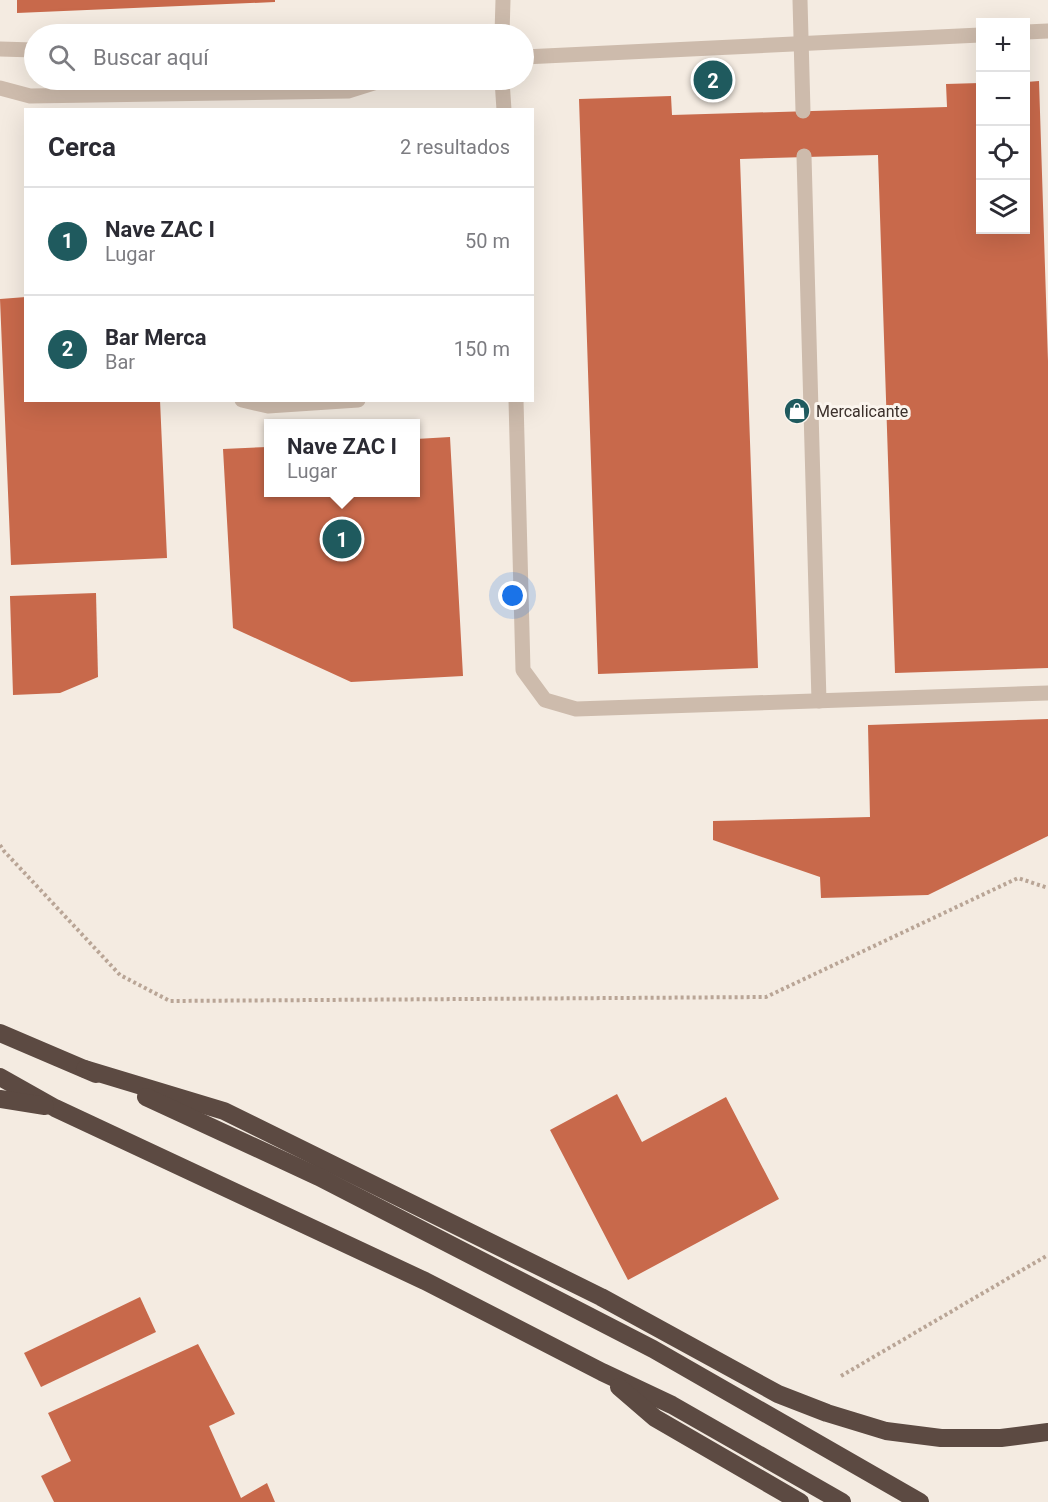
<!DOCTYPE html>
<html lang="es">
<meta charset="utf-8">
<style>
:root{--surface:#fff;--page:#f2f2f3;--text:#2b2b33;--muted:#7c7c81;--line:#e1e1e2;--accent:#1f5a5e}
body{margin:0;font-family:Roboto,sans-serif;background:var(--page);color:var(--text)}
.controls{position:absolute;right:18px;top:18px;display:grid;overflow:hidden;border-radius:0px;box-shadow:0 6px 24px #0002}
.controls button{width:54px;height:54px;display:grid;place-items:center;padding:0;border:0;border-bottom:2px solid var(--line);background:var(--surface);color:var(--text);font:30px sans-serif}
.you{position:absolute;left:513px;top:596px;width:21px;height:21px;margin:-15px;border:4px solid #fff;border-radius:50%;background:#1a73e8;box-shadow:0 0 0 9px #1a73e833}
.badge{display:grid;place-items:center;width:39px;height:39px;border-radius:50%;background:var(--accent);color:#fff;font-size:20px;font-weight:700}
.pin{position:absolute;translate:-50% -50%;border:3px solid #fff;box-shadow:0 2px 6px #0006}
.popup{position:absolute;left:264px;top:419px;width:156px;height:78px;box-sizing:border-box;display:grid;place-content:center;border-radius:0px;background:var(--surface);filter:drop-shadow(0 2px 4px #0005);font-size:20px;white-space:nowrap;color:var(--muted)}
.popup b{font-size:22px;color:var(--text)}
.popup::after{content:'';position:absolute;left:50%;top:100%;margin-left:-12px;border:12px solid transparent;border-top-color:var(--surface)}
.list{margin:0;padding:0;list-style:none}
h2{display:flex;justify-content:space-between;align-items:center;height:78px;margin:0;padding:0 24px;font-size:26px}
h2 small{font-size:20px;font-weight:400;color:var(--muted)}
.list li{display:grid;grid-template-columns:39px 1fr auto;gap:18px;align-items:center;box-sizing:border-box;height:108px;padding:0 24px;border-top:2px solid var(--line)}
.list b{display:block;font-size:22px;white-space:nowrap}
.list p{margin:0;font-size:20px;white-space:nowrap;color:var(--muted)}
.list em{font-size:20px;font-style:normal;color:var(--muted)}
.icon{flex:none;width:33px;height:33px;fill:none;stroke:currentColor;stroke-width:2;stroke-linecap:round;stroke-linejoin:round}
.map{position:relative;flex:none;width:1048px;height:1502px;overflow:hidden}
.search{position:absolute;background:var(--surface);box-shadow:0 6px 24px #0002;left:24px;top:24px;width:510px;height:66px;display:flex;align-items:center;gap:15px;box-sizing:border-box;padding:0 21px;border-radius:33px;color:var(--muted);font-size:22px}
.panel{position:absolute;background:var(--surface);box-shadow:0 6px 24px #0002;left:24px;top:108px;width:510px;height:294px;border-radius:0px}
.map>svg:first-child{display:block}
.building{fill:#c8694b}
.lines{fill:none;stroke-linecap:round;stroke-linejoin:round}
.path{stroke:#b9a596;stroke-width:4;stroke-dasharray:3 3;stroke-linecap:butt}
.service{stroke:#cdbbac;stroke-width:15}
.motorway{stroke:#5c4a42;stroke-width:18}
.labels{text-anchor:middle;stroke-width:6;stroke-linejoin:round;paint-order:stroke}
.poi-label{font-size:16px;fill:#3b302b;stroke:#fbf5ee;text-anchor:start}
</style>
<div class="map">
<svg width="1048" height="1502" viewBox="0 0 1048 1502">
<rect width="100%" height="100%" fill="#f4ebe1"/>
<g class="building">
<polygon points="17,0 275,0 275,2 17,13"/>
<polygon points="1039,81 1048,361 1048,668 895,673 878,155 740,159 758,668 598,674 579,99 671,96 672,115 947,107 946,84 980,83 980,230 1026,230 1026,82"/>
<polygon points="26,297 26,400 160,400 167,558 11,565 0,299"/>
<polygon points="450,437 463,676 351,682 233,628 223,449 268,447 268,492 416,492 416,439"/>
<polygon points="96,593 98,677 60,693 13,695 10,596"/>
<polygon points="1048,719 1048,836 928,895 821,898 820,877 713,840 713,821 870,817 868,725"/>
<polygon points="617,1094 642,1142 726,1097 779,1199 628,1280 550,1130"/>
<polygon points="140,1297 156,1332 41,1387 24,1353"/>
<polygon points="198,1344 235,1414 209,1426 241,1498 267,1483 275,1502 54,1502 41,1476 71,1461 48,1413"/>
</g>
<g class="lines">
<g class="path">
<polyline points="0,845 4,851 120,975 170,1001 766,997 1018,878 1048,888"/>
<polyline points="841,1376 1048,1255"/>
</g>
<g class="service">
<polyline points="800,0 803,111"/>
<polyline points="1026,32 1048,31"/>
<polyline points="502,34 503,0"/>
<polyline points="0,49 34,50"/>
<polyline points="524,57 980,35"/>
<polyline points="502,80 504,110"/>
<polyline points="0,88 30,96 348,91 383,80"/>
<polyline points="804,156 819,701"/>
<polyline points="242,400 268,406 358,400"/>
<polyline points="516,400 523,670 545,700 576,709 1048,693"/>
</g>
<g class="motorway">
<polyline points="0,1033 96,1074"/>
<polyline points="85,1069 224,1111 601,1297 778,1394 827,1413 886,1431 941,1438 1001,1438 1048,1432"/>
<polyline points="0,1077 55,1108 425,1281 602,1372 672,1405 842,1502"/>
<polyline points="146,1097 319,1177 653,1349 920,1502"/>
<polyline points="0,1099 45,1106"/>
<polyline points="619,1387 655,1418 800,1502"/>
</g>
</g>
<defs>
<g id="shop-disc" transform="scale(1.35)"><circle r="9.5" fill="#1f5a5e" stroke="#fbf5ee"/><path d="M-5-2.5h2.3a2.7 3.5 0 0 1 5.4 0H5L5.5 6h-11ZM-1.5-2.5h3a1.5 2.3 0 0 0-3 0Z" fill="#fff"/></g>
</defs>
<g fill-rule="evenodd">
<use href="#shop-disc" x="797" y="411"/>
</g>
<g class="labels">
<g class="poi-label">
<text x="816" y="417">Mercalicante</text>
</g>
</g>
</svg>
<div class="controls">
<button>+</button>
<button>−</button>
<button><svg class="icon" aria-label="locate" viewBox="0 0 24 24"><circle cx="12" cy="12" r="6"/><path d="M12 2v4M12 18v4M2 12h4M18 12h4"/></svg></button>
<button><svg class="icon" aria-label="layers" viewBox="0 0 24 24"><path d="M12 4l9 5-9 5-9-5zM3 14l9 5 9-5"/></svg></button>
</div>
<div class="you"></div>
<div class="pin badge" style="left:342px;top:539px">1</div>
<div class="popup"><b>Nave ZAC I</b>Lugar</div>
<div class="pin badge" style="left:713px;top:80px">2</div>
<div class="search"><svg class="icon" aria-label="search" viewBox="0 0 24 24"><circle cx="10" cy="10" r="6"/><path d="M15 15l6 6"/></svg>Buscar aquí</div>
<section class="panel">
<h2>Cerca<small>2 resultados</small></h2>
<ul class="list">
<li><span class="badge">1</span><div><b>Nave ZAC I</b><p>Lugar</p></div><em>50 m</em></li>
<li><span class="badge">2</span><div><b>Bar Merca</b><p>Bar</p></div><em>150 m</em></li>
</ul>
</section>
</div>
